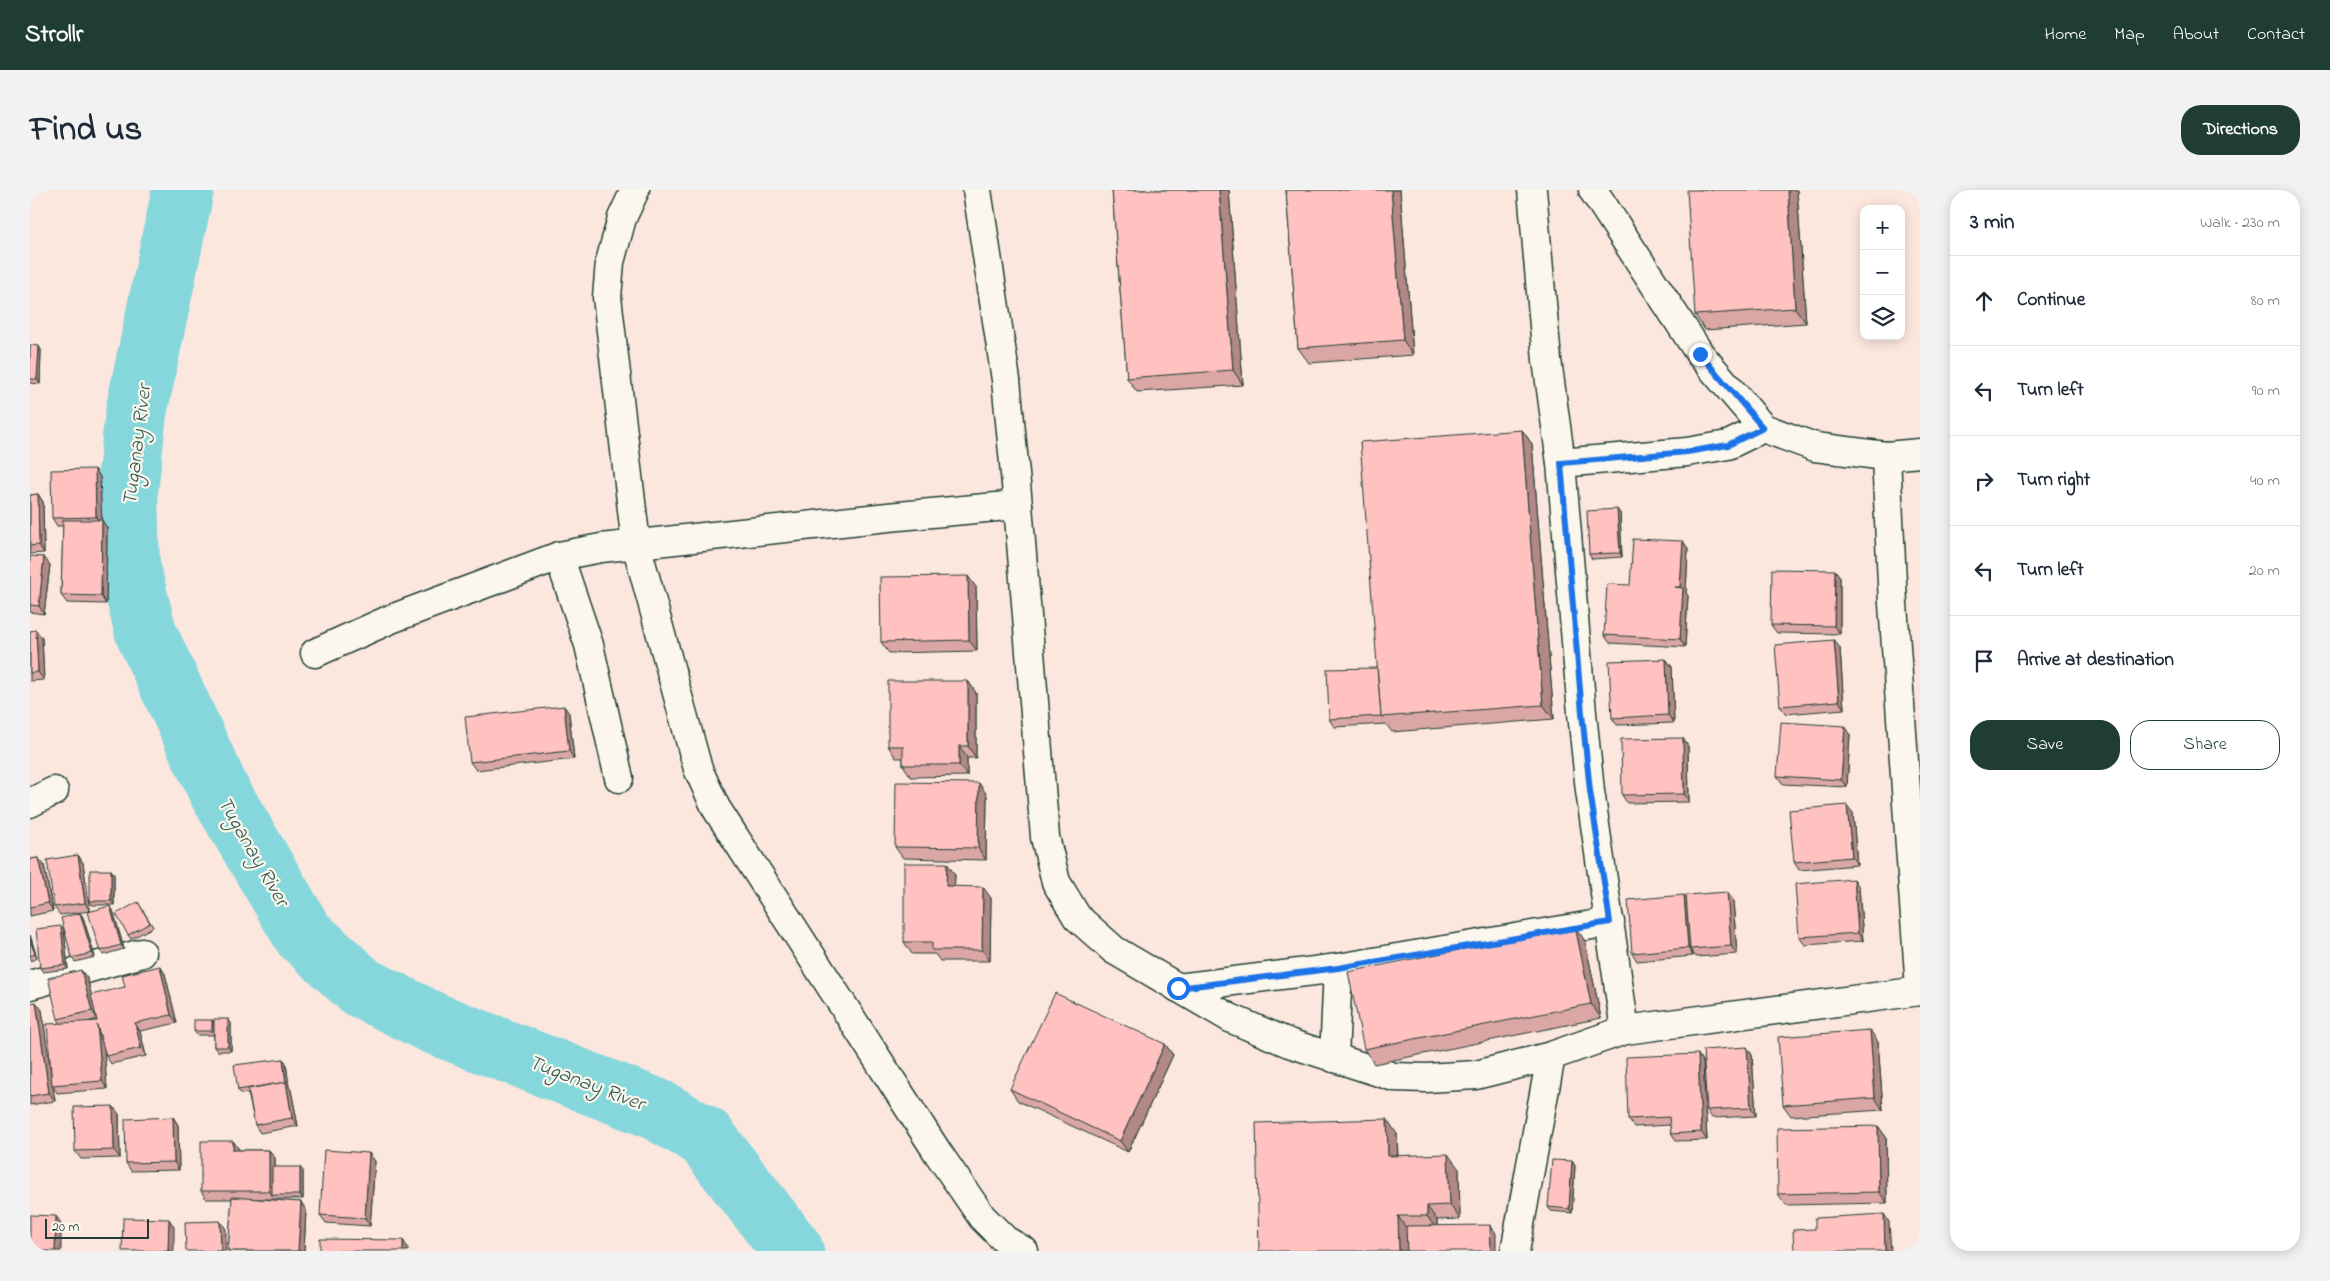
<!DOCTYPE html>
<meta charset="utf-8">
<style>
:root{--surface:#fff;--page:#f2f2f3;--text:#1f2937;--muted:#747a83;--line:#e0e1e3;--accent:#1f3d34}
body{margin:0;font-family:"Indie Flower",sans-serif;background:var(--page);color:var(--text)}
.controls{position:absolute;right:15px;top:15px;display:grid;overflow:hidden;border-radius:10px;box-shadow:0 2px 12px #0003}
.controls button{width:45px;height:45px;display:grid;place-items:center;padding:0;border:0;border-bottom:1px solid var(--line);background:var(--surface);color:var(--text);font:25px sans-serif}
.scale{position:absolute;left:15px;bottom:12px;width:104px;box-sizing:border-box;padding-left:5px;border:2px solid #1f3d34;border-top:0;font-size:14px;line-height:18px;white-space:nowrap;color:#1f3d34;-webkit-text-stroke:4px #fbf7ec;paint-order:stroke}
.stop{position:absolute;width:15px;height:15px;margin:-11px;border:4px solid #1a73e8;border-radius:50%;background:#fff}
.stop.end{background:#1a73e8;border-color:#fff;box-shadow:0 1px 5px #0008}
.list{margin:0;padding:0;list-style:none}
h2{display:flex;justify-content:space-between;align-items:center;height:65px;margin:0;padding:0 20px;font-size:21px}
h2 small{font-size:16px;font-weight:400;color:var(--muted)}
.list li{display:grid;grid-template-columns:32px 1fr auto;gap:15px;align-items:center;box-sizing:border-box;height:90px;padding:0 20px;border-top:1px solid var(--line)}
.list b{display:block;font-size:19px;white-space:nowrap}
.list em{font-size:16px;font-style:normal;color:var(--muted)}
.actions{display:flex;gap:10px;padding:15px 20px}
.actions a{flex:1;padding:11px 0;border:1px solid var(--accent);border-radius:20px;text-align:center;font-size:18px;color:var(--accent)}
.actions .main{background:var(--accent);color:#fff}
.icon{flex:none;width:28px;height:28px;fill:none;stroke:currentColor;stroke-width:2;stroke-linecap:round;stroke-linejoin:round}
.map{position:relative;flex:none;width:1890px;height:1061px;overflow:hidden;border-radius:20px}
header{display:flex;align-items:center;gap:30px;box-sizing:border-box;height:70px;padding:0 25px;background:var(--accent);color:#fff}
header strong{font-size:24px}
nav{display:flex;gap:28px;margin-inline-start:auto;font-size:18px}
.intro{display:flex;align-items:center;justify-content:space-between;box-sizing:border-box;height:120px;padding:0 30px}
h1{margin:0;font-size:35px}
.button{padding:12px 22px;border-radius:20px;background:var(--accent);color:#fff;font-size:18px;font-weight:700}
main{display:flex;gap:30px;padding:0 30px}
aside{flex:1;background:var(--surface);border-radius:20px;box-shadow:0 2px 12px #0003}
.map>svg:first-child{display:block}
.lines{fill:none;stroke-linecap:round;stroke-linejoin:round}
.river{stroke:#86d7dc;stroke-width:62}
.minor-casing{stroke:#1f3d34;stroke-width:31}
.minor{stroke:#fbf7ec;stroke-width:28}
.wall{fill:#dba7a5;stroke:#1f3d34;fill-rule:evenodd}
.shaded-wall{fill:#b28886;stroke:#1f3d34}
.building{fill:#ffc2c0;stroke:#1f3d34}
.route{stroke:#1a73e8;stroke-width:6}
.labels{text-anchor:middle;stroke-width:4.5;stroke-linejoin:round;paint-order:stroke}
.water-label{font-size:21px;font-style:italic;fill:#345c56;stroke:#fbf7ec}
</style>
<header>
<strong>Strollr</strong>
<nav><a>Home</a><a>Map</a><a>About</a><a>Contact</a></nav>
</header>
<div class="intro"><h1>Find us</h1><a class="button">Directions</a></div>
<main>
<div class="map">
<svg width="1890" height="1061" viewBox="0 0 1890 1061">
<rect width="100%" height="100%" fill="#fce7df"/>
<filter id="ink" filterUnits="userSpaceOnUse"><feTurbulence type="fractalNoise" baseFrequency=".02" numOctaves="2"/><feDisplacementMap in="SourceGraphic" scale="10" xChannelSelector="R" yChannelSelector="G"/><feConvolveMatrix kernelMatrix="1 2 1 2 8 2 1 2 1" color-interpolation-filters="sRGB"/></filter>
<g filter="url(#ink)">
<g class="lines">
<polyline class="river" points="153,0 106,223 97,301 99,375 116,443 189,601 273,744 331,797 403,833 626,919 675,947 763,1061"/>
<g class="minor-casing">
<g id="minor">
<polyline points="605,0 592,28 580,72 577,107 606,354 668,579 686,618 908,963 952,1027 975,1050 994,1061"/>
<polyline points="947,0 976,190 988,315 1015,647 1026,692 1047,727 1084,760 1200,828 1259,853 1364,887 1396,888 1446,885 1521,866"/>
<polyline points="1563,0 1670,164 1733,238 1785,257 1856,266 1890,263"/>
<polyline points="1856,266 1863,414 1890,799"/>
<polyline points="1531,273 1657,262 1698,255 1733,238"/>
<polyline points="529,366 559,455 589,588"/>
<polyline points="285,463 361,429 529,366 571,358 858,327 988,315"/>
<polyline points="0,613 24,601"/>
<polyline points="0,795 112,763"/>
<polyline points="1148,798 1308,778 1580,732"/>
<polyline points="1595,840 1890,801"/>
<polyline points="1304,868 1308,778"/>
<polyline points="1485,1061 1521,866 1595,840 1560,601 1552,523 1531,273 1517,170 1502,0"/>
</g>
</g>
<use href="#minor" class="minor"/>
</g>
<g class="wall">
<polygon points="1082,0 1199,0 1213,195 1107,202 1097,188"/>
<polygon points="1256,0 1370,0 1383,165 1279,173 1268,158"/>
<polygon points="1767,0 1776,133 1675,140 1665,125"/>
<polygon points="0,155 11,160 10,194 0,193"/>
<polygon points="1492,240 1502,254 1524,529 1362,542 1356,534 1304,537 1299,529 1347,478"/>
<polygon points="65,279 70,287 71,330 77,338 76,414 37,413 31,405 33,336 27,336 22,328"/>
<polygon points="8,304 13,312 14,363 0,364 0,305"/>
<polygon points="1590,323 1592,367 1562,369 1559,364"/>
<polygon points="1653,351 1658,359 1656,403 1658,406 1655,457 1580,453 1574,445 1600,395"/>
<polygon points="0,366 20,375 14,424 0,422"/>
<polygon points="1805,380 1810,387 1810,444 1747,443 1741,435"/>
<polygon points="946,397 947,461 859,463 851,452"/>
<polygon points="0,441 12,448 14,490 0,491"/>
<polygon points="1810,458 1814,519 1756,524 1750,516"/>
<polygon points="1636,469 1642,477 1644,533 1587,535 1582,528"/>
<polygon points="938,491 946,503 946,568 937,568 937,586 881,587 873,575 873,568 866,568 858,556"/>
<polygon points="539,523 544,569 446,580 440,572"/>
<polygon points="1815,536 1820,544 1817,597 1753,594 1747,586"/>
<polygon points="1658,556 1659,612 1597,613 1592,605"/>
<polygon points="957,605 956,670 873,668 865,657"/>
<polygon points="1823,623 1827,675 1769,680 1764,672"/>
<polygon points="48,665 53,673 60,721 30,725 24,717"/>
<polygon points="8,668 14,675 23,721 0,726 0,669"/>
<polygon points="81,680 84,684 84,715 62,715 60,711"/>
<polygon points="925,685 924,696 961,708 960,771 910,771 905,764 882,764 874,752"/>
<polygon points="1829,697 1833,751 1775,755 1769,747"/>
<polygon points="1656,709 1703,710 1707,764 1666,767 1663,763 1663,766 1607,771 1602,763"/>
<polygon points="108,712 123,737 101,749 98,745"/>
<polygon points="83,720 94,759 73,765 70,761"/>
<polygon points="50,723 53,727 65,767 45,772 42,768"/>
<polygon points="34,740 38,779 13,782 10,778"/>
<polygon points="0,745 7,768 0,771"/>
<polygon points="1555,751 1571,828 1344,874 1334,859"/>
<path d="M130 776 135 784 147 833 110 841 116 866 81 874 76 866 74 861 77 899 27 903 22 895 25 911 0 915V813L12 820 21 888 31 834 28 829 57 788 62 810 95 797ZM67 829V831L57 832Z"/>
<polygon points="182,830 184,833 201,833 201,861 187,861 184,857 184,845 167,845 164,841"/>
<polygon points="1848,852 1853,920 1761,926 1753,915"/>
<polygon points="1135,854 1143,865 1098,962 988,911 980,899"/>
<polygon points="1722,865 1726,926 1682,928 1677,920"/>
<polygon points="253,869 256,873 259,897 261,900 268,936 230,943 225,935 218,903 211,904 208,900"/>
<polygon points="1673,872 1677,950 1646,951 1641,944 1640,935 1604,937 1598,929"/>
<polygon points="89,924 90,968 51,969 45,961"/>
<polygon points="143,927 148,935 149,980 101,981 96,973"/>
<polygon points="1848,936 1856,947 1857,1013 1756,1015 1748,1004"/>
<polygon points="1367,944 1368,966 1429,979 1430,1029 1407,1030 1407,1036 1466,1043 1229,1061"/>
<polygon points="203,951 209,960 239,960 245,968 245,977 273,981 273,1009 226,1009 271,1012 276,1020 274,1061 198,1061 202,1009 176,1009 171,1001"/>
<polygon points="345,971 340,1036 296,1033 290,1025"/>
<polygon points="1542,971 1545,976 1542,1023 1521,1021 1518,1017"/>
</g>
<g class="shaded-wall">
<polygon points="1189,0 1199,0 1213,195 1203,180"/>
<polygon points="1361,0 1370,0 1383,165 1373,150"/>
<polygon points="1758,0 1767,0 1776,133 1765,118"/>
<polygon points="9,156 11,160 10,194 7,189"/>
<polygon points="1492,240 1502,254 1524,529 1513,515"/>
<polygon points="65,279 70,287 72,335 66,327"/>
<polygon points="8,304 13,312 14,363 9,355"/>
<polygon points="1587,319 1590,323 1592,367 1590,363"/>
<polygon points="72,330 77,338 76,414 71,406"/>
<polygon points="1653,351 1658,359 1656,403 1658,406 1655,457 1650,449 1653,400 1650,397"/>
<polygon points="14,367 20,375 14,424 9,416"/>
<polygon points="1805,380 1810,387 1810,444 1804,436"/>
<polygon points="938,386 946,397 947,461 939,450"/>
<polygon points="6,440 12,448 14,490 8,482"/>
<polygon points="1804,450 1810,458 1814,519 1809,511"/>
<polygon points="1636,469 1642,477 1644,533 1638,525"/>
<polygon points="938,491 946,503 946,568 938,556"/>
<polygon points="534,516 539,523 544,569 539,561"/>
<polygon points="1815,536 1820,544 1817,597 1811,590"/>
<polygon points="1653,548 1658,556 1659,612 1654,604"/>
<polygon points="929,556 937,568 937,586 929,575"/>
<polygon points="949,593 957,605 956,670 948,658"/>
<polygon points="1817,615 1823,623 1827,675 1822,667"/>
<polygon points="48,665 53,673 60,721 55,713"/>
<polygon points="8,668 14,675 23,721 18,713"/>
<polygon points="917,673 925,685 924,708 916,696"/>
<polygon points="81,680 84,684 84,715 81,711"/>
<polygon points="1824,689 1829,697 1833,751 1828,743"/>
<polygon points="953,697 961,708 960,771 952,760"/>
<polygon points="1697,702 1703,710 1707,764 1701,756"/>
<polygon points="1654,705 1659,713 1660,759 1663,763 1663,766 1658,758"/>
<polygon points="80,716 83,720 94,759 91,755"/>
<polygon points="50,723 53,727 65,767 62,763"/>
<polygon points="31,736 34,740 38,779 35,775"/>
<polygon points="1545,736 1555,751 1571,828 1561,814"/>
<polygon points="0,745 7,768 5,764 0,750"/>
<polygon points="130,776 135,784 147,833 141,825"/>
<polygon points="51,780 57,788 68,829 62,821"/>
<polygon points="6,812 12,820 25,911 19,903"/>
<polygon points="198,829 201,833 201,861 198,857"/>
<polygon points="182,830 185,834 185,845 182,841"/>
<polygon points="105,833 110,841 116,866 111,858"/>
<polygon points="67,835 73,843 77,899 72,891"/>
<polygon points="1840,840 1848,852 1853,920 1845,908"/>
<polygon points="1135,854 1143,865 1098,962 1090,951"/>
<polygon points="1717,857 1722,865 1726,926 1721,918"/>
<polygon points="1668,864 1673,872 1677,950 1671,942"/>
<polygon points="253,869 256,873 259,897 261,900 268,936 262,928 256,892"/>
<polygon points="83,916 89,924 90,968 84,960"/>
<polygon points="143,927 148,935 149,980 144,972"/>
<polygon points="1357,929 1367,944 1368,981 1358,966"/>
<polygon points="1848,936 1856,947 1857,1013 1849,1002"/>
<polygon points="203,951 209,959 209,968 203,960"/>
<polygon points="239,960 245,968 245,1005 242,1005 239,1001"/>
<polygon points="339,963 345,971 340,1036 335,1028"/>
<polygon points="1418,964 1429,979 1430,1029 1420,1015"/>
<polygon points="1542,971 1545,976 1542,1023 1539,1019"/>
<polygon points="270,977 273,981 273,1009 270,1005"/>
<polygon points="271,1012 276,1020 274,1061 268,1061"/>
<polygon points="1397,1016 1407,1030 1407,1040 1397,1026"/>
<polygon points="1854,1024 1859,1032 1861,1061 1855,1061"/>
<polygon points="26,1026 31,1033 31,1061 25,1061"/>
<polygon points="1368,1026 1378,1041 1379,1061 1369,1061"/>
<polygon points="139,1029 144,1037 144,1061 138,1061"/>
<polygon points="190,1031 196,1039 196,1061 191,1061"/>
<polygon points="1460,1035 1466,1043 1466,1061 1461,1061"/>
<polygon points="373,1050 378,1058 378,1061 373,1061"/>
</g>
<g class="building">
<polygon points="1082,0 1189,0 1203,180 1097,188"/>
<polygon points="1256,0 1361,0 1373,150 1268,158"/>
<polygon points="1657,0 1758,0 1765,118 1665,125"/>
<polygon points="0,155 9,156 7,189 0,189"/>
<polygon points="1492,240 1513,515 1351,527 1330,252"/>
<polygon points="65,279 66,327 22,328 21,280"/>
<polygon points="8,304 9,355 0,356 0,305"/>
<polygon points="1587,319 1590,363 1559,364 1557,321"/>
<polygon points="33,330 72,330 71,406 31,405"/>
<polygon points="1603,349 1653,351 1650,397 1645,397 1653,398 1650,449 1574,445 1577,394 1600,395"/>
<polygon points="0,366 14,367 9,416 0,415"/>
<polygon points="1742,379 1805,380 1804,436 1741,435"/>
<polygon points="938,386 939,450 851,452 850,387"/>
<polygon points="6,440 8,482 0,483 0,441"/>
<polygon points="1804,450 1809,511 1750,516 1745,455"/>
<polygon points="1636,469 1638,525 1582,528 1579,471"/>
<polygon points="1347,478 1351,526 1299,529 1297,479"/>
<polygon points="858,491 938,491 938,556 929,556 929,575 873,575 873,556 858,556"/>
<polygon points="534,516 539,561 440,572 435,527"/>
<polygon points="1751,532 1815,536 1811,590 1747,586"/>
<polygon points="1653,548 1654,604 1592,605 1591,549"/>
<polygon points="866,592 949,593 948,658 865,657"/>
<polygon points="1817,615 1822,667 1764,672 1759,620"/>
<polygon points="48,665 55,713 24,717 17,670"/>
<polygon points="8,668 18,713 0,717 0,669"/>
<polygon points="874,673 917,673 916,696 953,697 952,760 902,760 902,752 874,752"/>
<rect x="60" y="680" width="21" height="31"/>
<polygon points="1824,689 1828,743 1769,747 1765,694"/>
<polygon points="1697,702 1701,756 1660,759 1656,705"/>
<polygon points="1654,705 1658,758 1602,763 1598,710"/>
<polygon points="108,712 120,733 98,745 86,724"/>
<polygon points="80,716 91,755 70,761 58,722"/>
<polygon points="50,723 62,763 42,768 31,728"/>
<polygon points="31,736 35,775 10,778 6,739"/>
<polygon points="1545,736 1561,814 1334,859 1318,782"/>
<polygon points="0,750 5,764 0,766"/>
<polygon points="130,776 141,825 105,833 111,858 76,866 67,835 72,891 22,895 17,834 67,831 61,805 95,797 92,785"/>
<polygon points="51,780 62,821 28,829 18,788"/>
<polygon points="1025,803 1135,854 1090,951 980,899"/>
<polygon points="6,812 19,903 0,906 0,813"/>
<rect x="184" y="829" width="14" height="28"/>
<rect x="164" y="830" width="18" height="11"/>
<polygon points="1840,840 1845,908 1753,915 1748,847"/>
<polygon points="1717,857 1721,918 1677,920 1673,860"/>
<polygon points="1668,864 1671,942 1641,944 1639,927 1598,929 1596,867"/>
<polygon points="253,869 256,894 256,892 208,900 204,875"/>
<polygon points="256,892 262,928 225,935 218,899"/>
<polygon points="83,916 84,960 45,961 44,917"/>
<polygon points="143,927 144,972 96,973 95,929"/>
<polygon points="1357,929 1358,966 1418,964 1420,1015 1397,1016 1397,1026 1368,1026 1369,1061 1229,1061 1226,933"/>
<polygon points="1848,936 1849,1002 1748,1004 1747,938"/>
<polygon points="171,951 203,951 203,960 239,960 239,1001 171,1001"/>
<polygon points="294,960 339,963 335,1028 290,1025"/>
<polygon points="1522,970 1542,971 1539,1019 1518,1017"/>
<rect x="242" y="977" width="28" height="28"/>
<polygon points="202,1007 271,1012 268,1061 198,1061"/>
<polygon points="1854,1024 1855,1061 1764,1061 1763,1040 1785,1039 1785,1028"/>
<polygon points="0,1025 26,1026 25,1061 0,1061"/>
<polygon points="93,1028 139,1029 138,1061 92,1061"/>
<polygon points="190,1031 191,1061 156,1061 155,1032"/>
<polygon points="1460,1035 1461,1061 1377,1061 1376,1036"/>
<polygon points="290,1049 373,1050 373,1061 290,1061"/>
</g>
</g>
<g class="lines" filter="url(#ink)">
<polyline class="route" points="1148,798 1308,778 1580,732 1560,601 1552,523 1531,273 1657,262 1698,255 1733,238 1670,164"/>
</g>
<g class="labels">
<g class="water-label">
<text transform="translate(106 255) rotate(-83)" y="7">Tuganay River</text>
<text transform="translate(224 661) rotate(60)" y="7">Tuganay River</text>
<text transform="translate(557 892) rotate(21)" y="7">Tuganay River</text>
</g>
</g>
</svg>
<div class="controls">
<button>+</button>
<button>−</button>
<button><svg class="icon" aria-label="layers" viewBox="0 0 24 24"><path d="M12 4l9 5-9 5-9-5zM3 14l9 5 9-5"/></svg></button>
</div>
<div class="scale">20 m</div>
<div class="stop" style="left:1148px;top:798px"></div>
<div class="stop end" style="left:1670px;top:164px"></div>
</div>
<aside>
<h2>3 min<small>Walk · 230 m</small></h2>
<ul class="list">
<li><svg class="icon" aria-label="ahead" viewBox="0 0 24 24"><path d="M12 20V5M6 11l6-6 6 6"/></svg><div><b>Continue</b></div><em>80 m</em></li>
<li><svg class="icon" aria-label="left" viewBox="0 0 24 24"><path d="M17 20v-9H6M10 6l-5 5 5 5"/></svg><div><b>Turn left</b></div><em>90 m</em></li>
<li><svg class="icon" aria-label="right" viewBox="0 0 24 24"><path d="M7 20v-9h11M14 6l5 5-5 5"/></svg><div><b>Turn right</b></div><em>40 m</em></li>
<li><svg class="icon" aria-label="left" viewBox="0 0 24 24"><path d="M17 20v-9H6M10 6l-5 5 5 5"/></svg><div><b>Turn left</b></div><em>20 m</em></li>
<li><svg class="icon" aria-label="arrive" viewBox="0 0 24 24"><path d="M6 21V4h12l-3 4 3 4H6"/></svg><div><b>Arrive at destination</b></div></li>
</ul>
<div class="actions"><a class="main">Save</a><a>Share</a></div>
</aside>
</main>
